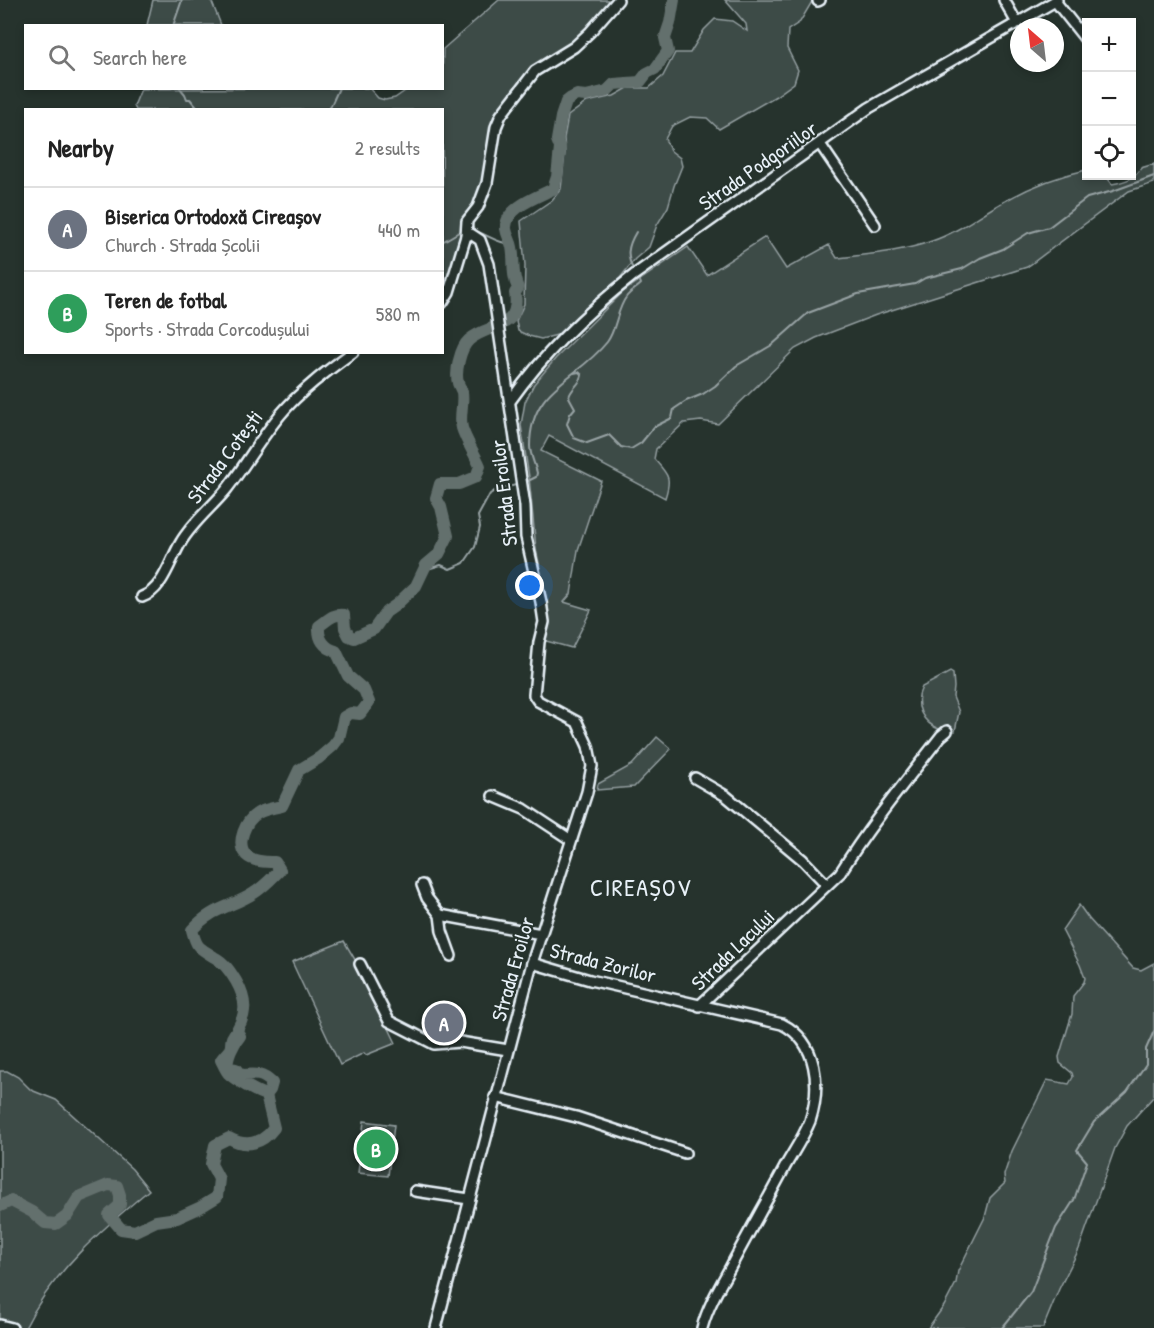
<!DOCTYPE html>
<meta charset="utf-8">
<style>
:root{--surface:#fff;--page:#f6f6f6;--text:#222;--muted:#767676;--line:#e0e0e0;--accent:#85585c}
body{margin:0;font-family:"Patrick Hand",sans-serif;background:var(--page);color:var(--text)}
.controls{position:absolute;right:18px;top:18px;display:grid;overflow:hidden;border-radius:0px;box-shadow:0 3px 9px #0003}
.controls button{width:54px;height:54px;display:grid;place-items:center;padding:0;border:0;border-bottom:2px solid var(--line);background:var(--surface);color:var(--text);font:30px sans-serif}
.compass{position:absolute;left:1010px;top:18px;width:54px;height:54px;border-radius:50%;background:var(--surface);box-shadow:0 3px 9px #0003;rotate:332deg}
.you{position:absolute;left:530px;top:586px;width:21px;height:21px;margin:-15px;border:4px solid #fff;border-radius:50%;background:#1a73e8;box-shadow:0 0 0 9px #1a73e833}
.badge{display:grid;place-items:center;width:39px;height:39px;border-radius:50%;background:var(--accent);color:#fff;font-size:20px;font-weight:700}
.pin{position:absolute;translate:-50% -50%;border:3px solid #fff;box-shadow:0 2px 6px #0006}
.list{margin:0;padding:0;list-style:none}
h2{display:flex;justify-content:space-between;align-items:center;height:78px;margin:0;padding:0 24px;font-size:26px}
h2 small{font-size:20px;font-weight:400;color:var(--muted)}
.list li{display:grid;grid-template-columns:39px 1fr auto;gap:18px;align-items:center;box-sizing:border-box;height:84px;padding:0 24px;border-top:2px solid var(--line)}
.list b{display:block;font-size:22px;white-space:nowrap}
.list p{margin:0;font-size:20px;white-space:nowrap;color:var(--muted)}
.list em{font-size:20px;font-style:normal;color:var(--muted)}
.icon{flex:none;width:33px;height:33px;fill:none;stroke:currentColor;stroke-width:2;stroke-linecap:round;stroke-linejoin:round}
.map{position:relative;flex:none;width:1154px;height:1328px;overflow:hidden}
.search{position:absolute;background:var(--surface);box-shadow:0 3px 9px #0003;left:24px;top:24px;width:420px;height:66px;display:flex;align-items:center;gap:15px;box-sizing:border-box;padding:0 21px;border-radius:0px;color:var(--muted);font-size:22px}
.panel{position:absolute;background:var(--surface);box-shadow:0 3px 9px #0003;left:24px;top:108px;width:420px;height:246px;border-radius:0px}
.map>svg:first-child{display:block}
.green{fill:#3e4b47;stroke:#939ea0;stroke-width:1.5}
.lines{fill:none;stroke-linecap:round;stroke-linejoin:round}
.stream{stroke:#98a3a5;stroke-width:2}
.river{stroke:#636f6d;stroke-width:12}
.minor-casing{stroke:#e8f1f8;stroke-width:14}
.minor{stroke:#26332d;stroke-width:9}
.labels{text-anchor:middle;stroke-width:4.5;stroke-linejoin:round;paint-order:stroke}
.street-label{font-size:21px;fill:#e8f1f8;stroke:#26332d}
.quarter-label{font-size:24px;letter-spacing:1.5px;fill:#e8f1f8;stroke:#26332d}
</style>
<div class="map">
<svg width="1154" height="1328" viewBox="0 0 1154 1328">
<rect width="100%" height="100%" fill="#26332d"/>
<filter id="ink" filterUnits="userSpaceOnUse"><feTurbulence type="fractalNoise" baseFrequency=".0167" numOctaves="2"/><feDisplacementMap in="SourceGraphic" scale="12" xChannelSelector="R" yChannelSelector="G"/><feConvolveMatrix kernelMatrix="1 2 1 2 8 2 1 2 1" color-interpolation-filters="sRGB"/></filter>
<g filter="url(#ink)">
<g class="green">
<polygon points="153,0 211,0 221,25 147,25"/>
<polygon points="499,0 612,0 578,40 534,67 502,107 481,190 463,230 443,298 442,110 136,110 134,106 141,89 369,88 378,98 385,100 395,98 408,89 442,88 443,49"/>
<polygon points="725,0 813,0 800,22 788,30 787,48 798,70 794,83 776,96 719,129 707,118 690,117 672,126 665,139 671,151 680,158 682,166 674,186 668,207 657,225 649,247 635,259 620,278 557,335 541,339 529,336 518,331 516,321 524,304 525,265 521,221 552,200 561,189 565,153 564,138 568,116 587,102 614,96 628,88 649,88 663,76 675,53 690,53 704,30 715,19 732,21 747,31 746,24"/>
<path d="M1154 164V183L1129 191 1027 267 876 315 816 338 795 349 718 424 701 421 684 423 656 449 654 459C668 475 672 477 665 498L549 436 541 451 601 481 578 550 571 594 564 602 591 610 572 648 546 641 548 607 536 549 529 477 521 425 525 402 534 384 556 358 623 292 688 247 707 275 765 237 786 269 829 245 837 258C869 254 902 252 932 241 959 232 980 214 1005 201 1030 187 1058 176 1086 170V176H1106L1112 184C1124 182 1135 179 1141 168Z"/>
<path d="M950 672 953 674 954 687 953 697 959 712 955 731C951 730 945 731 941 730 922 723 913 705 922 687Z"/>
<polygon points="657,737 671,749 634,787 597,790 598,784 632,765"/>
<polygon points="1079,905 1089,919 1133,968 1141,970 1154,963 1154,1096 1127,1126 1115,1148 1079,1249 1059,1289 1043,1328 928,1328 944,1306 956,1283 958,1271 985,1217 990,1198 1005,1183 1004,1175 1012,1151 1047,1080 1069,1084 1073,1077 1072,1073 1060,1063 1059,1057 1072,1014 1073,996 1084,982 1085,978 1080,965 1062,930"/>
<polygon points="344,941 360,968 396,1043 366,1055 364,1053 340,1065 292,962"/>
<path d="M0 1071H7L18 1077 31 1090 56 1100 132 1169 149 1190C101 1230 53 1271 25 1328H0Z"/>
<polygon points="364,1121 394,1125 388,1176 358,1173"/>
</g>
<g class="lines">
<g class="stream">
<polyline points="173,26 182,0"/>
<polyline points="180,88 185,94 187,99 190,99 199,110"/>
<polyline points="329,110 339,88"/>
<path d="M470 230C486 232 496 244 512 244"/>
<polyline points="442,242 459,232"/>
<path d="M634 271C626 256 627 247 636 232"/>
<path d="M574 373 579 372 582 375C581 384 571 388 569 397L575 408 570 414 567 424 574 438 587 443 609 435 621 447 631 449 641 443 654 427 672 418 674 409 686 401 703 394 715 386 736 366 772 345 808 313 858 294 915 284 925 278 962 269 980 258 1003 249 1028 233 1049 227 1087 198 1113 191 1154 176"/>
<path d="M526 482 536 477 537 473C535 464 530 455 530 446 530 387 576 381 607 342 617 329 616 310 627 296 631 291 637 288 641 284L638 276"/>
<polyline points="424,570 441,565 450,569 464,563 475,547 480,527 478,516 490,494 496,490 520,484"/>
<polyline points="1002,1328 1031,1292 1056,1228 1074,1200 1087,1162 1077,1150 1094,1122 1127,1092 1146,1064 1146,1049 1154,1031"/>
</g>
<g class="river">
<path d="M237 1031 240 1036C234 1043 226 1058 228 1067L236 1069 241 1075C255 1074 262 1073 272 1083L270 1090 266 1095C257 1093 234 1079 228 1073 225 1069 223 1064 221 1060 224 1056 227 1053 230 1049 232 1045 230 1040 233 1036 247 1016 248 1002 236 981 230 971 224 962 214 957 199 947 197 949 192 930 212 907 231 908 254 893 264 887 272 878 280 870L275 862C266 862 253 862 246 855 235 843 246 820 258 813 265 809 274 808 282 806L299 770 319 758 333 746 339 738 344 717 351 713 360 714 369 702 364 690 348 676 336 651C324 648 318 639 319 626 327 621 333 613 344 615L345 628 349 636 354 638 374 629 386 612 396 605 416 586 426 565 439 554 448 536 441 507 436 498 440 484H459L476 477 480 466C475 454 466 441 462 428 459 416 464 404 462 392 461 389 459 386 458 383 455 372 460 348 469 340 490 322 521 331 515 293L518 288C511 273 515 263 512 247 511 241 507 236 506 229 504 208 537 197 553 189L557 177 560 148 557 140 561 117 566 102 571 98 577 95 586 96 607 91 614 84 640 82 647 73 655 69 668 51 665 38 670 23 674 0"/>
<path d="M0 1206 11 1201 32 1212 45 1223 56 1224 67 1216 79 1197 108 1185 117 1186 120 1195V1205L109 1215 121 1229 135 1231 156 1221 177 1218 199 1208 217 1197 219 1179 211 1164 215 1145 229 1138C247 1148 262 1144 274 1128L266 1095"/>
</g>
<g class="minor-casing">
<g id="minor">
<polyline points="1004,0 1017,23"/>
<polyline points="818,1 820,0"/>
<polyline points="1055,1 1086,40"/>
<polyline points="820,144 875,225"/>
<polyline points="442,303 449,292 466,236 467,221 478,207 487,183 496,127 501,115 535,71 574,47 590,32 618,0"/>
<path d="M511 400C545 352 588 311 634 275L869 108 1057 0"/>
<path d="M142 597C163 590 170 560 181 542 192 523 212 507 226 490 245 466 260 439 280 415 300 391 327 371 353 352"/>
<polyline points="695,778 726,796 803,860 827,885"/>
<polyline points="493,796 524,809 571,840"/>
<polyline points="422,885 427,898 440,915 442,931 451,956"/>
<polyline points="440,915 541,934"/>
<path d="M532 963 590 980 782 1024C818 1042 821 1087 810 1121 804 1136 794 1151 786 1165 768 1199 749 1232 731 1266 720 1286 708 1306 702 1328"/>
<polyline points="360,964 389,1021 434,1044 460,1042 508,1050"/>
<path d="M699 1006 840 873C870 825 906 781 941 736L947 731"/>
<polyline points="495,1097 576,1117 685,1153"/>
<polyline points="415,1191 469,1199"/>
<polyline points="0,1325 12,1328"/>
<polyline points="436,1328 532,963 587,792 592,766 588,746 577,722 538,701 534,695 539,642 544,622 541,602 526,537 525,506 489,264 480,240 471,234 466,236"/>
</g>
</g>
<use href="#minor" class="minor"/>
</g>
</g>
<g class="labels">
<g class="street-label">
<text transform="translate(758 166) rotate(-35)" y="7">Strada Podgoriilor</text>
<text transform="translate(225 457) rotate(-53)" y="7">Strada Cotești</text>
<text transform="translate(504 493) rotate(-97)" y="7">Strada Eroilor</text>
<text transform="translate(733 950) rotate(-44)" y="7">Strada Lacului</text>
<text transform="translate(603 963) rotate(14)" y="7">Strada Zorilor</text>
<text transform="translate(513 969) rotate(-74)" y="7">Strada Eroilor</text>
</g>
<g class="quarter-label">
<text x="641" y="896">CIREAȘOV</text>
</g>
</g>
</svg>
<div class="controls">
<button>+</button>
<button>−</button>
<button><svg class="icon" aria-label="locate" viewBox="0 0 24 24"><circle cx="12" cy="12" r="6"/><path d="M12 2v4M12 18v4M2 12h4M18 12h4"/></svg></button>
</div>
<svg class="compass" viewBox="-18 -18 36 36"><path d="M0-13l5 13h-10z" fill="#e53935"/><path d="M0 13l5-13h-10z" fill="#767676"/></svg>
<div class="you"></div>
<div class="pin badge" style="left:444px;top:1023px;background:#6b7280">A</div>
<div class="pin badge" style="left:376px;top:1149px;background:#2e9e5b">B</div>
<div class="search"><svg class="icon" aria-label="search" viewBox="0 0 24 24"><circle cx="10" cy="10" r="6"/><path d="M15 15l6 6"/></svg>Search here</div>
<section class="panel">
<h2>Nearby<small>2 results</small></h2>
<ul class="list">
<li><span class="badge" style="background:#6b7280">A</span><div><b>Biserica Ortodoxă Cireașov</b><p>Church · Strada Școlii</p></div><em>440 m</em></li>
<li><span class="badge" style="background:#2e9e5b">B</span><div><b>Teren de fotbal</b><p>Sports · Strada Corcodușului</p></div><em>580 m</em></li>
</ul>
</section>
</div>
